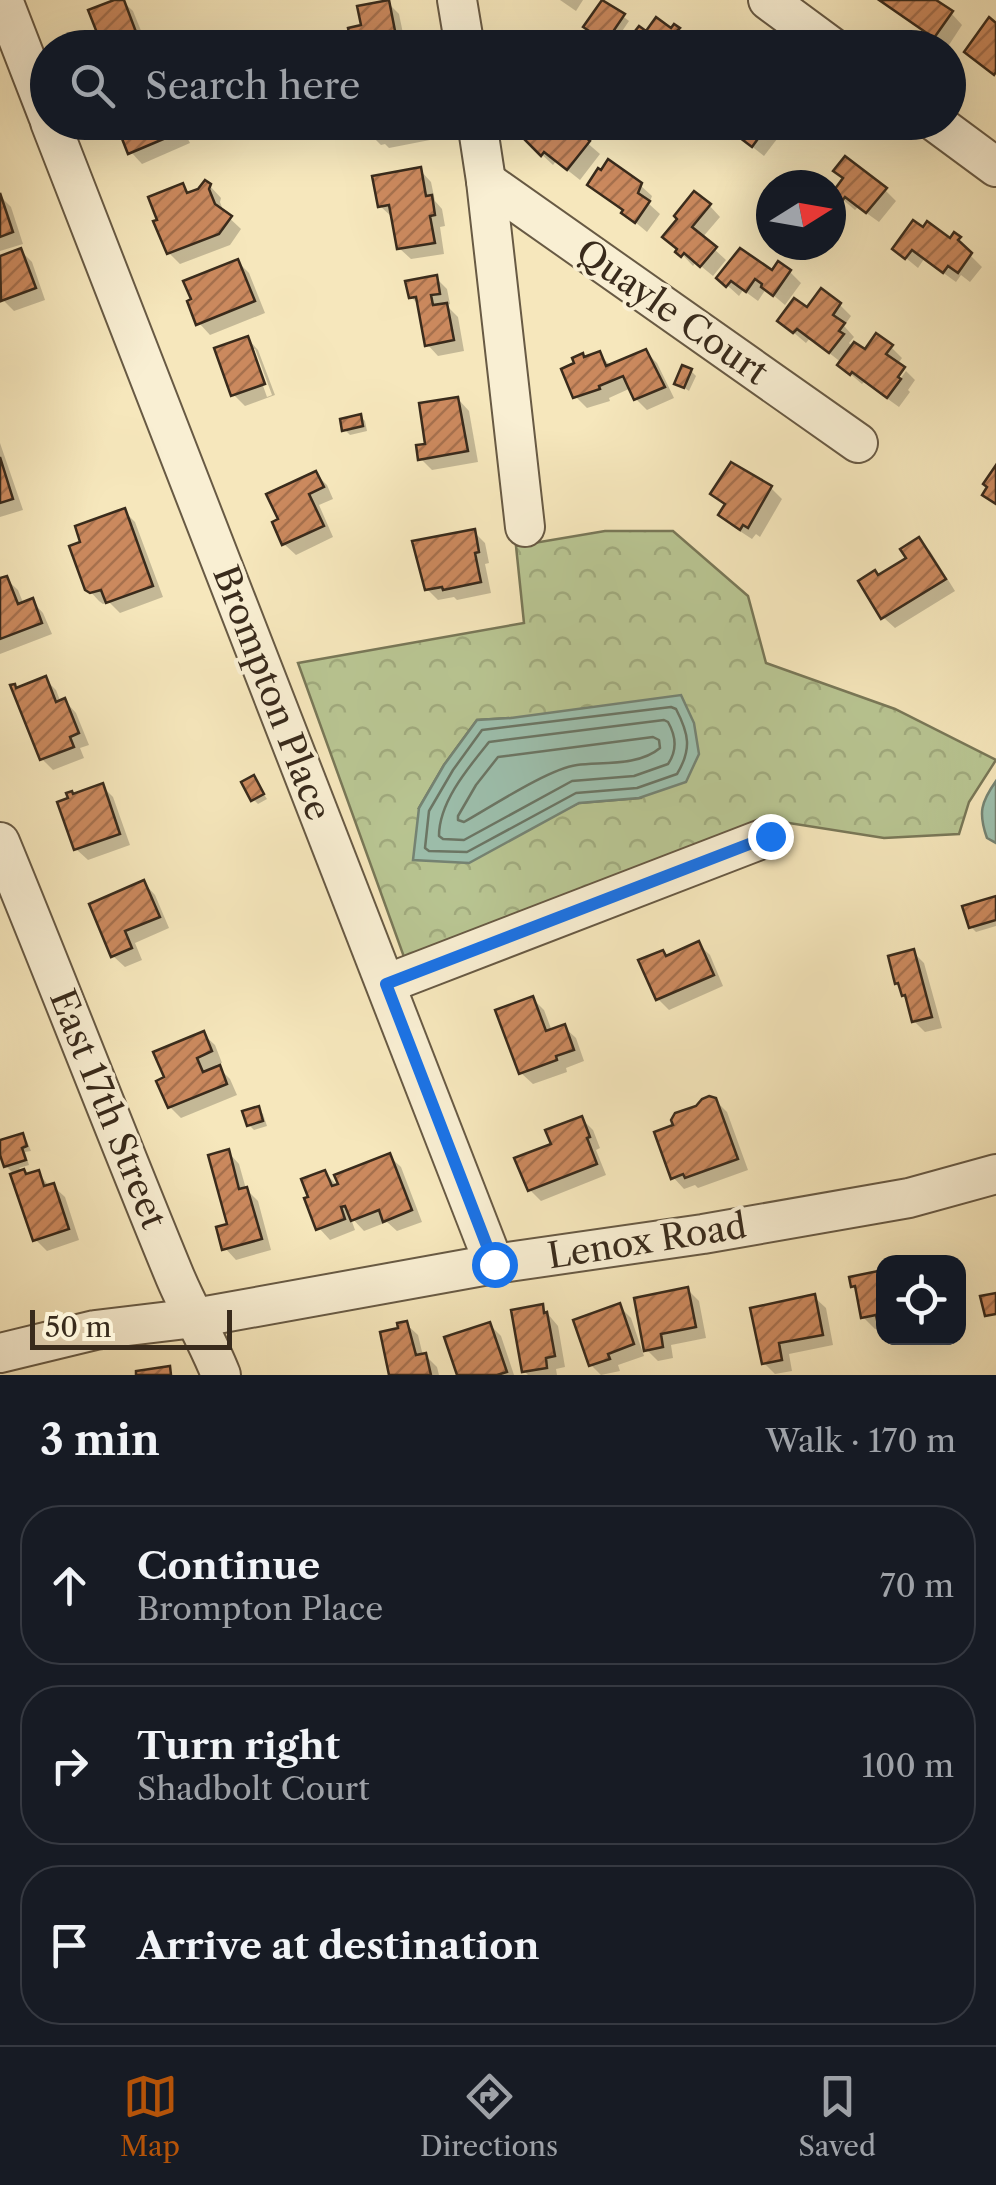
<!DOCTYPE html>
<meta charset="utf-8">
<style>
:root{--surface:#171b24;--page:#20242c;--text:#f1f3f6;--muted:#9ea1a6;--line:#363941;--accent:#b45309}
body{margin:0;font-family:"Libre Caslon Text",serif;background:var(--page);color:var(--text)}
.controls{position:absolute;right:30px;bottom:30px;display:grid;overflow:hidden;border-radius:20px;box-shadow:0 10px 40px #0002}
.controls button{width:90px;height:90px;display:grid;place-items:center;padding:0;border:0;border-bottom:2px solid var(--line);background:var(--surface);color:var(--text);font:50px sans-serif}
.compass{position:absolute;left:756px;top:170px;width:90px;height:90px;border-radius:50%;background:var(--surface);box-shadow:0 10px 40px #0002;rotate:79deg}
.scale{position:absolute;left:30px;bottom:25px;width:202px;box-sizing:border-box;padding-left:10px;border:5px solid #392b1c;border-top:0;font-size:28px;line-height:35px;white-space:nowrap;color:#392b1c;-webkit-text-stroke:8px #f9efd3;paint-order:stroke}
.stop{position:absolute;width:30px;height:30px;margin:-22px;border:8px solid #1a73e8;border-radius:50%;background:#fff}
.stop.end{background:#1a73e8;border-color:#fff;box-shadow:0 2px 10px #0008}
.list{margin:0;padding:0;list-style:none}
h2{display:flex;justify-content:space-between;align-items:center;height:130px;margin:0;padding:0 40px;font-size:42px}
h2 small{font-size:32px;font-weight:400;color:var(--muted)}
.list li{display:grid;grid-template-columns:65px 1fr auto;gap:30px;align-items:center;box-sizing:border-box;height:160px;margin:0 20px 20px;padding:0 20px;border:2px solid var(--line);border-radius:40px}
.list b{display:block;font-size:38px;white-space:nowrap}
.list p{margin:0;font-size:32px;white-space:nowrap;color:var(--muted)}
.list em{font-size:32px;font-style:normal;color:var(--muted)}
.icon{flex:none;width:55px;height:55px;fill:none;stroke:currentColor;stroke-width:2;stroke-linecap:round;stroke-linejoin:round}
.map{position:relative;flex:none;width:996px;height:1375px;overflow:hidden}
.search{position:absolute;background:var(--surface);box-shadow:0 10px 40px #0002;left:30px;right:30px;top:30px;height:110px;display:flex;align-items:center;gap:25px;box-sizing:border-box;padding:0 35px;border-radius:55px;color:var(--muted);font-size:38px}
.sheet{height:670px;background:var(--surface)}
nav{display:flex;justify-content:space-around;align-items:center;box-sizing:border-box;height:140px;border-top:2px solid var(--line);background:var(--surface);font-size:28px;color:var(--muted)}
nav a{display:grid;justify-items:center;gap:5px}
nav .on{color:var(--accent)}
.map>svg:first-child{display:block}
.forest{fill:url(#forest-crowns);stroke:#797858;stroke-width:2.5;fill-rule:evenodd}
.water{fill:#9dc0ae;stroke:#758474;stroke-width:2.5}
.shadow{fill:#0003;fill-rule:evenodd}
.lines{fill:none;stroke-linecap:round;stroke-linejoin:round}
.shore{stroke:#6b7665;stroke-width:2.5}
.building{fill:url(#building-hatch);stroke:#392b1c;stroke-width:2.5}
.minor-casing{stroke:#685a44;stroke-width:42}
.minor{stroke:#f9efd3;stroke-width:38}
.route{stroke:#1a73e8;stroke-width:12}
.labels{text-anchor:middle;stroke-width:8;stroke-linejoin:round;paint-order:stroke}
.street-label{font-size:35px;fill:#392b1c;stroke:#f9efd3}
</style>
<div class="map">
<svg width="996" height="1375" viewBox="0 0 996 1375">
<defs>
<pattern id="forest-crowns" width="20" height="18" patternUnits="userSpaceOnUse" patternTransform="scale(2.5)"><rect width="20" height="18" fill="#b9c693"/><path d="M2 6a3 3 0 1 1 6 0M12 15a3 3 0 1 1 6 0" fill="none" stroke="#a0aa7e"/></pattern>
<pattern id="building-hatch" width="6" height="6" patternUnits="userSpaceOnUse" patternTransform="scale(2.5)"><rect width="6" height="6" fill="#cb895e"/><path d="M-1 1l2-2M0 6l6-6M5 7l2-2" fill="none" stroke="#a6704d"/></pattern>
</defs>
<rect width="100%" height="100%" fill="#f6e7bc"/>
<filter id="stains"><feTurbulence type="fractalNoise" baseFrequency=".002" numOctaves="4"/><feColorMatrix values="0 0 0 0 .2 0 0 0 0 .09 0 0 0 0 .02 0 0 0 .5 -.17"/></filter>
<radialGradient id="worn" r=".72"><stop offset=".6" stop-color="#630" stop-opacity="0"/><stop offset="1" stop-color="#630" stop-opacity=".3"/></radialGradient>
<path class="forest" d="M605 531H673L748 596 766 663 895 709 996 760 969 802 959 834 884 838 770 820 404 957 298 663 524 623 516 546ZM511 718 639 798 579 803 536 824 419 808 444 765 477 720Z"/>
<g class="water">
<polygon points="681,695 694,723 699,754 686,782 639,798 579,803 469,863 413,860 419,808 444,765 477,720 511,718"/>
<path d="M996 781V843L987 838C978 813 981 802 996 781Z"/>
</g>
<g class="shadow">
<polygon points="121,0 133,11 148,48 105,48"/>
<polygon points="560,0 583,0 576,11"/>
<polygon points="878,0 932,0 951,13 962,25 947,48"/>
<polygon points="604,2 629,21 612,46 591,31"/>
<polygon points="388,3 399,14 406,48 355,48 364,27"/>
<polygon points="123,122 179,122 190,143 142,164 131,152"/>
<polygon points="368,122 421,122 427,128 430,140 389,148 385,144 381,145 370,134"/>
<polygon points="563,122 600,154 580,180 556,161 553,165 535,148"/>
<polygon points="680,122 704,122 693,138 683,131"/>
<polygon points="721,122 790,122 764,156"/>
<polygon points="420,170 431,182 435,201 442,209 445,226 440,227 444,254 411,259 399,248 392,217 380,206"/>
<polygon points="590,184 640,185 652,196 649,204 660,214 647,232"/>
<polygon points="182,186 191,194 210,186 221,198 220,202 224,213 241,229 230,245 180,264 169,253"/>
<polygon points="885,190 896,201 879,222 858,207 855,210 835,193"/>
<polygon points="0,196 11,207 23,244 0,251"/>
<polygon points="709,205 720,217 702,238 726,260 713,276 696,262 693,266 666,237"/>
<polygon points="954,236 970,250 968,253 982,267 970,282 961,275 956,282 924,259 918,268 895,249 950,241"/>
<polygon points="21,251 32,262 45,300 14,311 3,300 0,292 0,258"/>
<polygon points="238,262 249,273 265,313 210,335 199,323"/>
<polygon points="790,272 801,283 785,305 766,289 758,301 743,290 739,296 719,278"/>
<polygon points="436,278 447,289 450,304 446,305 458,317 464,351 438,356 427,344 420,306 411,297"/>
<polygon points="840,305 851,316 844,326 854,337 849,343 853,347 865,353 891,347 902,358 897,365 893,389 906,371 915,380 908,390 910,392 899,407 864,382 862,384 840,365 842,363 810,338 806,343 780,321 807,311"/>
<path d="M247 338 258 350 275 395 245 406 234 395ZM250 349H255L272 395 267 397Z"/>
<polygon points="645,351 657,363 674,398 647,410 636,399 631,388 609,398 610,401 587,408 575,396 577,364 599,354 611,366"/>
<polygon points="691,371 696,376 689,391 677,383"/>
<polygon points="458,399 469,411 478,462 432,470 420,458"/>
<polygon points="360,416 365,421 367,431 350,435 345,430"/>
<polygon points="0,443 23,510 0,517"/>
<polygon points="316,474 327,485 333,499 319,505 333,537 296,555 284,544"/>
<polygon points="771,488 782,499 760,537 756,534 752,539 732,526 721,515 727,506 713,493"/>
<polygon points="124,511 135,522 163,597 120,613 109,602 103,604 99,601 87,588 83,543"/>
<polygon points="474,532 485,543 489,563 485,564 491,593 457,600 454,597 438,600 427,589"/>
<polygon points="919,540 930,551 955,591 895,628 883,617 879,577 909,558"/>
<polygon points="6,579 18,590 24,605 32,601 43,613 52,634 0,654 0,581"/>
<polygon points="45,679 56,690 61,703 65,701 76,713 89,745 80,748 84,758 53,770 42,759"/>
<polygon points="253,778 267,799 258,804 253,799"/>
<polygon points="102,786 113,797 130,845 88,860 76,849"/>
<polygon points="144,883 155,895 169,928 135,943 142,960 125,967 113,956"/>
<polygon points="996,899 996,926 976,932 971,927"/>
<polygon points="698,944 710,955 723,986 669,1010 658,999 668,958"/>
<polygon points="913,952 924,963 942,1028 925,1032 914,1021 908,999 897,983"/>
<polygon points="533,999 544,1010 552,1031 564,1027 576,1038 584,1061 566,1068 567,1072 533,1084 521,1073"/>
<polygon points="203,1034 215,1045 222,1063 216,1065 230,1079 237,1095 181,1118 170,1107 168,1079"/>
<polygon points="715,1100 727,1112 748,1170 698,1188 695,1185 684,1189 673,1177 676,1127"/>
<polygon points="258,1109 263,1114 267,1126 254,1130 249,1125"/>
<polygon points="582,1119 593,1130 600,1148 596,1150 606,1175 541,1201 530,1190 554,1145"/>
<polygon points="22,1136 27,1141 31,1151 25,1152 29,1165 19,1168 27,1176 38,1173 50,1187 53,1186 65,1197 79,1240 47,1251 35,1239 15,1175 6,1166 0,1147 0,1143"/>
<polygon points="228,1152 239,1164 246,1189 258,1201 271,1250 236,1260 225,1248 230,1226"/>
<polygon points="389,1156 401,1167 422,1222 397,1231 387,1222 364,1231 350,1216 355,1230 330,1240 319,1228 325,1173 344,1192"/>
<polygon points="882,1273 884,1274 884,1331 880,1328 875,1329 863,1317 858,1291 853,1286"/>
<polygon points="688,1290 699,1301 706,1338 671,1345 673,1358 658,1361 646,1349"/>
<polygon points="814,1297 826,1308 833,1345 789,1354 792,1371 775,1374 764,1363 753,1310"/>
<polygon points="619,1306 631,1318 644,1356 618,1365 620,1371 601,1375 591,1365"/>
<polygon points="542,1307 558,1326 565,1367 556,1369 557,1375 528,1375 524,1371"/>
<polygon points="406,1324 418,1335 423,1356 426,1356 437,1367 439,1375 392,1375 401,1330"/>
<polygon points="490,1325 501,1336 514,1375 459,1375"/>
</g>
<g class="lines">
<g class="shore">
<path d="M671 707 676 709C689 734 692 749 677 774L637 788 576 793 467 852 429 851 425 848 429 811 453 770 482 730Z"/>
<path d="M664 720 668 722C676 736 677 751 668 764L634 776 572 781 464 840 443 839 439 836C439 802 468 768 489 742Z"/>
<path d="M653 737 659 740 660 748C639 766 603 762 577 765 548 769 491 807 464 822L458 820V816L476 785 498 757Z"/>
</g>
</g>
<g class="building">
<polygon points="114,0 124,0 142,48 103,48 88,10"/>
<polygon points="389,0 397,41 381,44 382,48 352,48 348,28 361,25 357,6"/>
<polygon points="602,0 625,14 606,42 583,27"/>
<polygon points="879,0 936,0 953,11 934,38"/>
<polygon points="656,17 671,28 674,24 680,28 676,32 690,43 687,48 628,48 624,45 639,26 646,31"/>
<polygon points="989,17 996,23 996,72 994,75 964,52"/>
<polygon points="120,122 176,122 180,132 128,154 119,131 123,129"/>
<polygon points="365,122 418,122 420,129 376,138 374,133 367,135"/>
<polygon points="530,122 567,122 590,141 567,170 544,152 541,156 520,135"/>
<polygon points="677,122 696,122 687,135 674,126"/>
<polygon points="719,122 770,122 752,147"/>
<polygon points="845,156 887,188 866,213 845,197 842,201 832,193 843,178 833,171"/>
<polygon points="608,159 642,183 638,193 650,201 635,223 621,213 623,210 587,185 598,168 601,170"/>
<polygon points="421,167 426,196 432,195 435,215 430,216 435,243 397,249 389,205 378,207 372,176"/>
<polygon points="205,180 211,184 209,189 215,204 232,216 219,234 167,254 153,221 157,220 148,197 183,183 187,193 198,189"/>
<polygon points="694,191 711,204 692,227 717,247 700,267 684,253 681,257 675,252 677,249 662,237 677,219 674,216"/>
<polygon points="0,193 13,232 0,237"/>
<polygon points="913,220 923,227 927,221 950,238 954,232 961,237 958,240 972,253 958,273 948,266 943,273 912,250 905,259 892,249"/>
<polygon points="21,248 36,288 1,301 0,256"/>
<polygon points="740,248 772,270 778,261 791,270 773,296 761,287 762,284 755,279 746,292 731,281 726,287 716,278"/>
<polygon points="238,259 255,301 196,325 187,301 191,299 183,281"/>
<polygon points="437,275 440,294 431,295 433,305 447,303 454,340 425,346 416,297 409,298 405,281"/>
<polygon points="821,288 841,303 833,315 845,323 839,331 844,334 829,353 797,329 793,333 777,321 794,298 807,307"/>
<polygon points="876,333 893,345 886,354 905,367 898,377 901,379 887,398 852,372 850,375 837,365 854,342 865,349"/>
<polygon points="248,336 265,384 231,396 214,348"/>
<polygon points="646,349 665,387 634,400 623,376 599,386 600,389 573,398 561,369 574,363 572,358 583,353 584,357 600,351 606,366"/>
<polygon points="682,365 692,369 684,388 674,384"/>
<polygon points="458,397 468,451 418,460 416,445 425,444 419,403"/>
<polygon points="361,414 363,426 342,431 340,419"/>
<polygon points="0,457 13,499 0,503"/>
<polygon points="731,462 772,486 748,528 743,525 740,530 718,515 725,504 710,494"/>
<polygon points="996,465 996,504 982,495 987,487 983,484"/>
<polygon points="316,471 324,487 309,494 324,526 282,545 272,522 278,519 266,494"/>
<polygon points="125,508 153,586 106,603 101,590 90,593 85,590 69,546 80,542 75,526"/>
<polygon points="475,529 479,552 475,553 481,582 443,590 442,587 425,590 412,541"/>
<polygon points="919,537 946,579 881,619 858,581 875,570 878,575 906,558 900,549"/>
<polygon points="7,576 18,604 33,598 42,623 0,639 0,578"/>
<polygon points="46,676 56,702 65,698 79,733 70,737 74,747 40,760 10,685 15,684 16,688"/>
<polygon points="254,775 264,794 251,801 241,782"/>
<polygon points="103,783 120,834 74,850 57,802 68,798 66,793 72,791 73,794"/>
<polygon points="144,880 160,917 125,931 132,948 111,957 89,904"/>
<polygon points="996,896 996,920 969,928 962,906"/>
<polygon points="699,941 714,975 656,1000 638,960 663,950 666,956"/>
<polygon points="914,949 932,1017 912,1022 905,995 902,996 898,983 895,984 888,956"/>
<polygon points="533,996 546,1031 565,1024 574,1050 556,1056 557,1060 519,1074 495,1010"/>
<polygon points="204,1031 212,1051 197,1058 203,1072 220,1065 227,1084 168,1108 156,1081 164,1077 153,1052"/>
<polygon points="709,1096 716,1098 738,1159 685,1178 683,1174 671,1179 654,1132 673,1125 671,1120 675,1113 696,1106 702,1099"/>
<polygon points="259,1106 263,1121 247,1126 242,1111"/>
<polygon points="582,1116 590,1137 587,1138 597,1164 528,1191 514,1158 551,1144 545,1130"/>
<polygon points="23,1133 27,1146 22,1148 26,1160 4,1167 0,1155 0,1140"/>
<polygon points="229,1149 239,1189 247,1187 262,1239 222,1250 216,1227 227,1224 208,1155"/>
<polygon points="390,1153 412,1210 383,1222 379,1210 351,1221 345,1206 341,1207 345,1219 316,1230 304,1198 308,1197 301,1179 325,1170 332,1186 338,1184 334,1175"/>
<polygon points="24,1169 26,1174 39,1170 44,1186 54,1183 69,1229 33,1241 10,1174"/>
<polygon points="883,1270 884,1329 879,1330 876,1315 861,1318 855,1286 851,1287 849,1277"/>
<polygon points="688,1287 696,1327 661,1334 663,1347 644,1351 634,1298"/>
<polygon points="996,1293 996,1314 985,1316 980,1296"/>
<polygon points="815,1294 823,1335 779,1343 782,1360 762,1364 750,1308"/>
<polygon points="620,1303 634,1344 608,1354 610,1359 589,1366 573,1320"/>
<polygon points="543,1304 544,1313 547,1312 555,1356 546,1358 547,1368 522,1372 511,1310"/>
<polygon points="407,1321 416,1355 426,1353 431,1375 389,1375 380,1332 398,1328 397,1323"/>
<polygon points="490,1322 507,1372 497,1375 457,1375 444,1337"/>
<polygon points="170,1366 171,1375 136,1375 136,1371"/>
</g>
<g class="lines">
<g class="minor-casing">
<g id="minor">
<polyline points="3,0 48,116"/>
<polyline points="457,0 465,48"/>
<polyline points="768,0 833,48"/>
<polyline points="50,122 494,1264"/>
<polyline points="477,122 486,181 525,527"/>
<polyline points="935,122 996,167"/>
<polyline points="486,181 858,443"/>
<path d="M0 842C59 985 114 1129 173 1272 187 1307 207 1339 221 1375"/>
<polyline points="386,984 770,836"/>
<polyline points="0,1353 95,1330 195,1318 494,1264 703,1234 909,1198 996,1174"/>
</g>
</g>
<use href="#minor" class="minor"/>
</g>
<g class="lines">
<polyline class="route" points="494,1264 386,984 770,836"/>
</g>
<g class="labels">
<g class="street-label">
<text transform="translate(672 312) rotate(35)" y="12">Quayle Court</text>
<text transform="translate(272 693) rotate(69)" y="12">Brompton Place</text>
<text transform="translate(108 1109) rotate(68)" y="12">East 17th Street</text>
<text transform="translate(647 1241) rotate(-9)" y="12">Lenox Road</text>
</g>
</g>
<rect width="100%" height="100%" filter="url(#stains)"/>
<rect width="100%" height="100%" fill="url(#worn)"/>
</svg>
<div class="controls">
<button><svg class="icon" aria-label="locate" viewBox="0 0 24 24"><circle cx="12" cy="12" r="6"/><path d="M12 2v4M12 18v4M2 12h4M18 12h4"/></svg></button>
</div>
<svg class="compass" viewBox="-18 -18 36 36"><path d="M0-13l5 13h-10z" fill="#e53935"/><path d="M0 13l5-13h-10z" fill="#9ea1a6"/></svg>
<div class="scale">50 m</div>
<div class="stop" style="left:494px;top:1264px"></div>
<div class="stop end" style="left:770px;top:836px"></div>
<div class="search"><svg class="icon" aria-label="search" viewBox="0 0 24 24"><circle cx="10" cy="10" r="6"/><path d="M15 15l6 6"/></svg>Search here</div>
</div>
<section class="sheet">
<h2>3 min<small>Walk · 170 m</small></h2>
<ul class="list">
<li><svg class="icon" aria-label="ahead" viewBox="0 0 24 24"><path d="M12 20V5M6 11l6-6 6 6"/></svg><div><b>Continue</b><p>Brompton Place</p></div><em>70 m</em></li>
<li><svg class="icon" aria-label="right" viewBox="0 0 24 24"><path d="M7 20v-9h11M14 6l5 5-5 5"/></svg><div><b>Turn right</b><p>Shadbolt Court</p></div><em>100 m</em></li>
<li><svg class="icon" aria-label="arrive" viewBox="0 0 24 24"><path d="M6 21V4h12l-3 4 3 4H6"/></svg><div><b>Arrive at destination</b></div></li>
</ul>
</section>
<nav>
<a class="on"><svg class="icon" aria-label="map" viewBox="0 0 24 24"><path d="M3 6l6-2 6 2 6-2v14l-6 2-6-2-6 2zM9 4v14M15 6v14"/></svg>Map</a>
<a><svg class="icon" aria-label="directions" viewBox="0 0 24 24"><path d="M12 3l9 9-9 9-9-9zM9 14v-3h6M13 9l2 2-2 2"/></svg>Directions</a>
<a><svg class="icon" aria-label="saved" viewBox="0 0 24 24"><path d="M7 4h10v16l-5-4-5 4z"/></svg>Saved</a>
</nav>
